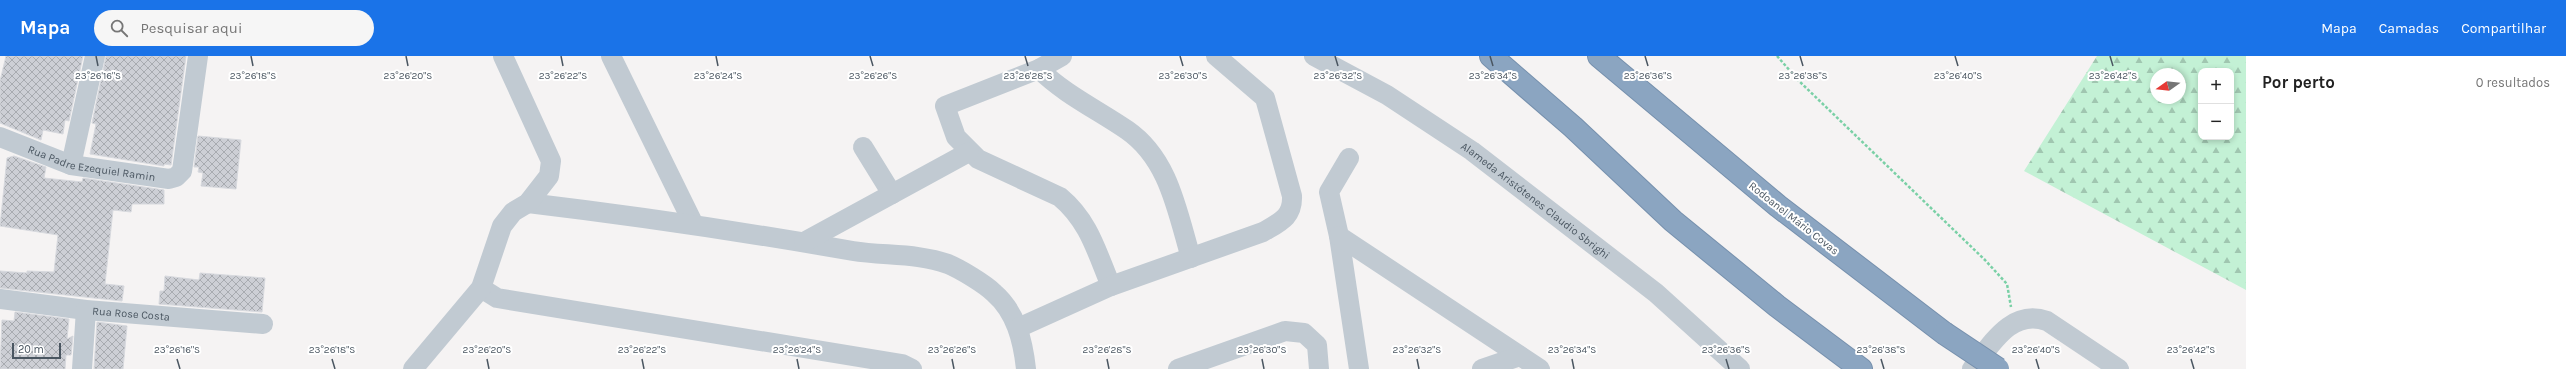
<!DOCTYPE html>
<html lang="pt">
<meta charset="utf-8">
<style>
:root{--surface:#fff;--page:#f6f6f6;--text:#222;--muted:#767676;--line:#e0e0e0;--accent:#1a73e8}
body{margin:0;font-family:Karla,sans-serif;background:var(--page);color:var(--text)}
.controls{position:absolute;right:12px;top:12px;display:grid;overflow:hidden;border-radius:8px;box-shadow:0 2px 6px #0003}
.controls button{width:36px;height:36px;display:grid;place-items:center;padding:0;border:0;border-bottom:1px solid var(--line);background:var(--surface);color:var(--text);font:20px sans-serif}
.compass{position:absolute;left:2150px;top:12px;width:36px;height:36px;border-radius:50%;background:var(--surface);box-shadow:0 2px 6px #0003;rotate:255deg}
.scale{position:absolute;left:12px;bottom:10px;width:49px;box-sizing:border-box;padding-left:4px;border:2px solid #4a5661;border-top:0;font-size:11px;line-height:14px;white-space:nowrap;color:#4a5661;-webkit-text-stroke:3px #fff;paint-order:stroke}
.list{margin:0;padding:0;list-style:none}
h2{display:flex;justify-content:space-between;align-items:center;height:52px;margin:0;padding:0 16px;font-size:17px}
h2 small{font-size:13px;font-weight:400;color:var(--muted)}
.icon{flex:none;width:22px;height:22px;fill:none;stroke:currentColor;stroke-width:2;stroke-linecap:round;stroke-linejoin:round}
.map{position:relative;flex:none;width:2246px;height:313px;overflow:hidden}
header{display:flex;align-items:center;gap:24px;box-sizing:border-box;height:56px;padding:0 20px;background:var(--accent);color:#fff}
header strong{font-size:19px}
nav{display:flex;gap:22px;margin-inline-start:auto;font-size:14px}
.search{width:280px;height:36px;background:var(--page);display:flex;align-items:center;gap:10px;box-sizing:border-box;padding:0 14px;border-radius:22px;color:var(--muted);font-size:15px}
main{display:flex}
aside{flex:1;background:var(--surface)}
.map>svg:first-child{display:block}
.forest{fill:url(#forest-firs);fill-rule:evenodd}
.building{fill:url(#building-cross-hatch);stroke:#d7d9de}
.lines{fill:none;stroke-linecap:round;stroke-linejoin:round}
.highway-casing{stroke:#7690ad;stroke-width:24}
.path{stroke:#7ad0a6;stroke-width:2.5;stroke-dasharray:3 2;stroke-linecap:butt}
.minor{stroke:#c1cad2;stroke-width:20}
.highway{stroke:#8ba5c1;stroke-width:22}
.highway-bridge-casing{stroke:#7690ad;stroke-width:24;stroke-linecap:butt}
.highway-bridge{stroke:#8ba5c1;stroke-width:22}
.ticks{fill:none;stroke:#4a5661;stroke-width:1.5}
.labels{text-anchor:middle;stroke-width:4;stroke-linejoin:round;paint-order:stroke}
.street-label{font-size:11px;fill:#4a5661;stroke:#fff}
.ticks-label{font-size:10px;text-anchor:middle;fill:#4a5661;stroke:#fff;stroke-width:4;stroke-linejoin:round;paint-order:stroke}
</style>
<header>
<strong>Mapa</strong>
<div class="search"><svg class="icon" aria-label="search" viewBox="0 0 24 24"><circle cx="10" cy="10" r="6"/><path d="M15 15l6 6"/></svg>Pesquisar aqui</div>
<nav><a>Mapa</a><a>Camadas</a><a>Compartilhar</a></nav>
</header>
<main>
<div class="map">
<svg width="2246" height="313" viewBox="0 0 2246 313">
<defs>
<pattern id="forest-firs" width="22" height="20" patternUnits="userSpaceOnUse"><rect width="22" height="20" fill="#c3f1d5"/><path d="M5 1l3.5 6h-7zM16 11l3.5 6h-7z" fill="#a0c6b0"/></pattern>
<pattern id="building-cross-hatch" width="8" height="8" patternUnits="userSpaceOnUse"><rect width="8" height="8" fill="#cdcfd5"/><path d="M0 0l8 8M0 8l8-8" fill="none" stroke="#a8abb0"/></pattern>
</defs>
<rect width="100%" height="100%" fill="#f5f3f3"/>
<path class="forest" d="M2097 0H2246V234L2024 115ZM2201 15H2231V81H2201ZM2156 18H2180V42H2156Z"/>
<g class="building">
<polygon points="6,0 83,0 69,65 65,64 63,78 43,74 41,84 0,67 0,25"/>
<polygon points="106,0 186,0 171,109 164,108 164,110 90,98 96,68 92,67"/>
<polygon points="198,80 241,84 236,133 201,130 203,117 198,116 199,111 194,111"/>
<polygon points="14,100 46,111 44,122 82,126 83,122 164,134 164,148 132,148 131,156 113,154 105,228 124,230 122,245 0,232 0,215 27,217 27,215 54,216 58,179 0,170 7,102"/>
<polygon points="200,217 265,222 262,256 159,248 160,235 164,235 165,220 199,224"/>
<polygon points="15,256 69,263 67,283 73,280 71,299 66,299 65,313 0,313 2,264 14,265"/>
<polygon points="97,266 127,270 123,313 94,313"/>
</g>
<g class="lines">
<g class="highway-casing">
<g id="highway">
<polyline points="1491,0 1573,71 1673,165 1777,250 1861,313"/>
<polyline points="1599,0 1778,150 1944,277"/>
</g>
</g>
<polyline class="path" points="1777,0 1799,25 1985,204 2007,228 2011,251"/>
<g class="minor">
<polyline points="611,0 694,169"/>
<path d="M1062 0 1039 13 945 50 956 81 978 103 1060 141C1089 165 1097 197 1111 230"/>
<path id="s1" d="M1314 0 1387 39 1472 95 1656 237 1740 313"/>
<path d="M1039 13C1064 38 1098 54 1127 74 1169 103 1177 155 1191 202"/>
<path id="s2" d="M0 81 71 109 169 123 176 121 182 115 198 0"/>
<polyline points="863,91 892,138"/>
<polyline points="1349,102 1329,136 1339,180 1359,313"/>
<polyline points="71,109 95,0"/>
<path d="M528 147C637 160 745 176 853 195 884 200 918 197 948 208 960 213 985 228 994 237 1016 256 1023 285 1026 313"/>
<polyline points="1339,180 1540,313"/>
<polyline points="804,186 969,96"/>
<polyline points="481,232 497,242 902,308 912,313"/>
<path id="s3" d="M0 243 86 254 263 268"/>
<path d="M1018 272 1111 230 1263 176C1280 166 1293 161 1292 140L1265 42 1216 0"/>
<polyline points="82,313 86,254"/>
<polyline points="413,313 481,232 502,170 513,156 528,147 549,120 551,105 503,0"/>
<polyline points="1178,313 1285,275 1304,277 1317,289 1319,313"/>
<polyline points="1482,313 1520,300"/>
<path d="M1972 313C1991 289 2011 252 2047 265L2119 313"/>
</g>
<use href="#highway" class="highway"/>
<g class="highway-bridge-casing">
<polyline id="highway-bridge" points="1944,277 1998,313"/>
</g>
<use href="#highway-bridge" class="highway-bridge"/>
</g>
<path class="ticks" d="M96 0 98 10M251 0 253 10M406 0 408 10M561 0 563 10M716 0 718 10M870 0 873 10M1025 0 1028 10M1180 0 1183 10M1335 0 1338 10M1490 0 1493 10M1645 0 1648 10M1800 0 1803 10M1955 0 1958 10M2110 0 2113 10M177 303 180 313M332 303 335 313M487 303 489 313M642 303 644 313M797 303 799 313M952 303 954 313M1107 303 1109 313M1262 303 1264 313M1417 303 1419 313M1572 303 1574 313M1726 303 1729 313M1881 303 1884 313M2036 303 2039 313M2191 303 2194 313"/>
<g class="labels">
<g class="street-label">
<text dy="4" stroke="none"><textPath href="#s2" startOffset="96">Rua Padre Ezequiel Ramin</textPath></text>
<text dy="4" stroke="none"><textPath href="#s1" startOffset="265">Alameda Aristótenes Claudio Sbrighi</textPath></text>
<text transform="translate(1794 162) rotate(38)" y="4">Rodoanel Mário Covas</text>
<text dy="4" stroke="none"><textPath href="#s3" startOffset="132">Rua Rose Costa</textPath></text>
</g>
</g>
<g class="ticks-label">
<text x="1028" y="23">23°26'28"S</text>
<text x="1183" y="23">23°26'30"S</text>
<text x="1493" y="23">23°26'34"S</text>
<text x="1648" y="23">23°26'36"S</text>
<text x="1803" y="23">23°26'38"S</text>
<text x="1958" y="23">23°26'40"S</text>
<text x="98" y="23">23°26'16"S</text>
<text x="253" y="23">23°26'18"S</text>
<text x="408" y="23">23°26'20"S</text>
<text x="563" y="23">23°26'22"S</text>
<text x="718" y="23">23°26'24"S</text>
<text x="873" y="23">23°26'26"S</text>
<text x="1338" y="23">23°26'32"S</text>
<text x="2113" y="23">23°26'42"S</text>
<text x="177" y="297">23°26'16"S</text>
<text x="332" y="297">23°26'18"S</text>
<text x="487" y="297">23°26'20"S</text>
<text x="642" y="297">23°26'22"S</text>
<text x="797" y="297">23°26'24"S</text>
<text x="952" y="297">23°26'26"S</text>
<text x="1107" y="297">23°26'28"S</text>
<text x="1262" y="297">23°26'30"S</text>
<text x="1417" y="297">23°26'32"S</text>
<text x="1572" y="297">23°26'34"S</text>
<text x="1726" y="297">23°26'36"S</text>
<text x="1881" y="297">23°26'38"S</text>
<text x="2036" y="297">23°26'40"S</text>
<text x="2191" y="297">23°26'42"S</text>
</g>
</svg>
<div class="controls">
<button>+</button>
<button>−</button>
</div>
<svg class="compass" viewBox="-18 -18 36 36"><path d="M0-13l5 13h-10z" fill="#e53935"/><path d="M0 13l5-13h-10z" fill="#767676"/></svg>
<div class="scale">20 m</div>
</div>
<aside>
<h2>Por perto<small>0 resultados</small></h2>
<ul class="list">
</ul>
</aside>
</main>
